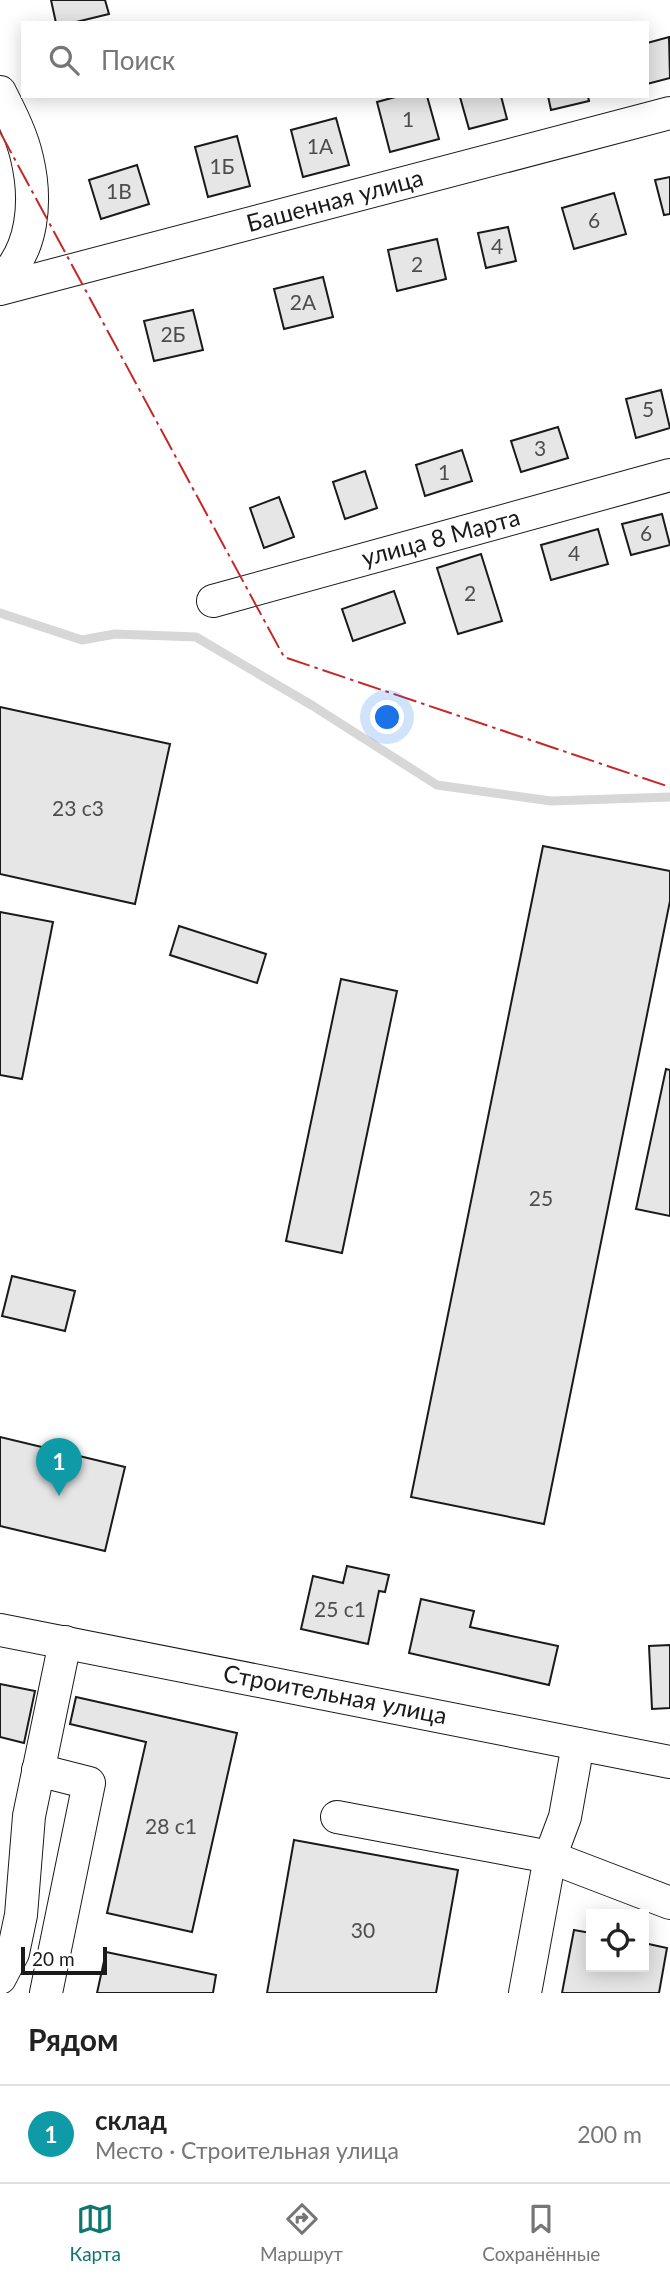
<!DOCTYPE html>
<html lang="ru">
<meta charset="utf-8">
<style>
:root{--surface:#fff;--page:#f6f6f6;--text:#222;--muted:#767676;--line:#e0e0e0;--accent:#0f766e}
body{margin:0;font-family:Lato,sans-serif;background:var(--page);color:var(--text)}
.controls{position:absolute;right:21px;bottom:21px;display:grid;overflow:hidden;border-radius:0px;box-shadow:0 4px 18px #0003}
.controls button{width:63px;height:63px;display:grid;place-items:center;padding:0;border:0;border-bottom:2px solid var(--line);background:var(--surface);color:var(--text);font:35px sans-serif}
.scale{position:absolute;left:21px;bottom:18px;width:86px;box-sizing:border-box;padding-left:7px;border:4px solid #1a1a1a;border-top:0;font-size:19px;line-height:24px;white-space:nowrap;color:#1a1a1a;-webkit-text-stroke:5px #fff;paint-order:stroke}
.you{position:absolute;left:388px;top:718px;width:24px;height:24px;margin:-18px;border:5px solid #fff;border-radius:50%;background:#1a73e8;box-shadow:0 0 0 10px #1a73e833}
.badge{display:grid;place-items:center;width:46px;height:46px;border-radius:50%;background:var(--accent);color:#fff;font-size:23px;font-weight:700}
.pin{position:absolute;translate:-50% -58px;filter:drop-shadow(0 2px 4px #0008)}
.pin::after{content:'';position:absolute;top:37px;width:24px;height:21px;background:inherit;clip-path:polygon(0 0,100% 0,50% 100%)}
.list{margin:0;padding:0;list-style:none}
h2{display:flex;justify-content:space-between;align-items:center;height:91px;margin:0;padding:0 28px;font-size:30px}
h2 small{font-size:23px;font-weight:400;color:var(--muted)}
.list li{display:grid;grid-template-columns:46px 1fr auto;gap:21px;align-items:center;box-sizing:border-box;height:98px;padding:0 28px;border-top:2px solid var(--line)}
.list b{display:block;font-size:26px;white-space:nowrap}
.list p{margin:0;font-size:23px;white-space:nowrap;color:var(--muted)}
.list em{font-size:23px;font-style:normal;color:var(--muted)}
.icon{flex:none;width:38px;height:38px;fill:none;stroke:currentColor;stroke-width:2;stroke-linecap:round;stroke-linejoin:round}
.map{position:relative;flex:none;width:670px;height:1993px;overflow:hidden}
.search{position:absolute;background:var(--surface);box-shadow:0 4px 18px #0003;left:21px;right:21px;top:21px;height:77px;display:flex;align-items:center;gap:18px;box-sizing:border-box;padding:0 24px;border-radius:0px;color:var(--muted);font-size:26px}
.sheet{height:189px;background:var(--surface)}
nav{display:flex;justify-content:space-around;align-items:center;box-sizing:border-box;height:98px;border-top:2px solid var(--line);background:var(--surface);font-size:19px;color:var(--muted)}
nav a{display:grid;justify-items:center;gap:4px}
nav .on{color:var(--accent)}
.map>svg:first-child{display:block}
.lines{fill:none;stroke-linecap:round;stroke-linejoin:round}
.stream{stroke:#d7d7d7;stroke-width:9}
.building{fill:#e6e6e6;stroke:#1a1a1a;stroke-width:2}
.minor-casing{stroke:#1a1a1a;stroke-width:34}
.minor{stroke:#fff;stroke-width:32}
.power{stroke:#c62828;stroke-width:2;stroke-dasharray:24 5 3.5 5;stroke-linecap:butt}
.labels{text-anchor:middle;stroke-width:5;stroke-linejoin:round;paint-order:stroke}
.number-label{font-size:21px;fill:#4d4d4d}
.street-label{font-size:24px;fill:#1a1a1a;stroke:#fff}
</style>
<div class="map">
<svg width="670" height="1993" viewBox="0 0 670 1993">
<rect width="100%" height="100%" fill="#fff"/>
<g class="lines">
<polyline class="stream" points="0,613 82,640 115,634 196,637 313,706 437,785 551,801 670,797"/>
</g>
<g class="building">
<polygon points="51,0 105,0 109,14 72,23 56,23"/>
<polygon points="669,37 670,78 647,84 647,43"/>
<polygon points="399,96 427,96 439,139 390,152 377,102"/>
<polygon points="501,96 507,119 469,129 460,97"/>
<polygon points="548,96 588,96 589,101 551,110"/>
<polygon points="336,118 349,165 303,177 291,130"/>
<polygon points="237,136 250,186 208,197 195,147"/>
<polygon points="137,165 149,204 101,219 89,180"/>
<polygon points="670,177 670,214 664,215 655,180"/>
<polygon points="614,193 626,234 574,249 562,208"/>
<polygon points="508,227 516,261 486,268 478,233"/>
<polygon points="437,239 446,279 397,291 388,250"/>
<polygon points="323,277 333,317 284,329 274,289"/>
<polygon points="193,310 203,350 154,361 144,321"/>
<polygon points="661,390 670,428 636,438 626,399"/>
<polygon points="558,427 568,458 521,472 511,441"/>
<polygon points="462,450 472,481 425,496 416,465"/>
<polygon points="365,471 377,508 345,519 333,482"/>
<polygon points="279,497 294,537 264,548 250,508"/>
<polygon points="662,514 670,545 631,555 622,524"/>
<polygon points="598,529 608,564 551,580 541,545"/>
<polygon points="481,554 502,621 458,634 437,568"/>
<polygon points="394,591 405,623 353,641 342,609"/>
<polygon points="0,707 170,744 135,904 0,874"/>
<polygon points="543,846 670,871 670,901 544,1524 411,1497"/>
<polygon points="0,912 53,922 22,1079 0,1075"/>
<polygon points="179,926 266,954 257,983 170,955"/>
<polygon points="341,979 397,991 342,1253 286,1241"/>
<polygon points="666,1069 670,1070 670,1216 636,1209"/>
<polygon points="12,1276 75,1291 65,1331 2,1316"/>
<polygon points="0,1437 125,1467 105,1551 0,1526"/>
<polygon points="347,1566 389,1575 385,1592 379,1591 368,1644 301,1629 313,1576 343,1583"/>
<polygon points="421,1599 474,1611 470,1627 558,1646 549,1685 409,1653"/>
<polygon points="670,1645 670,1708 652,1709 649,1646"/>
<polygon points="0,1684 35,1691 24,1743 0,1737"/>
<polygon points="76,1697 237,1733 192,1932 107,1913 146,1742 70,1724"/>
<polygon points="294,1840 458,1870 436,1993 267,1993"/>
<polygon points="574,1930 591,1933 591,1967 644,1967 644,1943 667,1948 659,1993 562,1993"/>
<polygon points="106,1952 216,1975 213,1993 97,1993"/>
</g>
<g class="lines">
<g class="minor-casing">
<g id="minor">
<path d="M0 92C10 112 22 135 27 158 37 200 34 251 0 281"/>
<polyline points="0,289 670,113"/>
<polyline points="213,601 670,475"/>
<polyline points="0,1630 670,1762"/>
<polyline points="38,1770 89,1783 46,1993"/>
<polyline points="337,1817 550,1857 670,1903"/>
<polyline points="0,1978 13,1953 21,1915 29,1816 65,1642"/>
<polyline points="525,1993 550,1857 565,1817 578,1744"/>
</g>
</g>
<use href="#minor" class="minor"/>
<polyline class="power" points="0,132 284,657 670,787"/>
</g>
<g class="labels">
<g class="number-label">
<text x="408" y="127">1</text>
<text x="320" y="154">1А</text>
<text x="222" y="174">1Б</text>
<text x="119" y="199">1В</text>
<text x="594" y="228">6</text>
<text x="497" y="254">4</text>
<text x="417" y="272">2</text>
<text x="303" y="310">2А</text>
<text x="173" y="342">2Б</text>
<text x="648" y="417">5</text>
<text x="540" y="456">3</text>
<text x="444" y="480">1</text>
<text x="646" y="541">6</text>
<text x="574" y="561">4</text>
<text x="470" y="601">2</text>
<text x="78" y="816">23 с3</text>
<text x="541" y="1206">25</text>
<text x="340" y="1617">25 с1</text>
<text x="171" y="1834">28 с1</text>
<text x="363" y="1938">30</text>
</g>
<g class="street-label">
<text transform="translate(335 201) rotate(-15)" y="8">Башенная улица</text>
<text transform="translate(441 538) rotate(-15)" y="8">улица 8 Марта</text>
<text transform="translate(335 1695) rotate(11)" y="8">Строительная улица</text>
</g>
</g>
</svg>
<div class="controls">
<button><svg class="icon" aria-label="locate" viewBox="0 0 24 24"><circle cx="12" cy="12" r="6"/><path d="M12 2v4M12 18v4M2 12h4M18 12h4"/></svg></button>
</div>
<div class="scale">20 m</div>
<div class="you"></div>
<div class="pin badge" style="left:59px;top:1496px;background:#0f9aa8">1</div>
<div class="search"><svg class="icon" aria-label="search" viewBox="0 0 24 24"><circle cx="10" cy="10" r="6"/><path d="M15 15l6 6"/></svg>Поиск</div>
</div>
<section class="sheet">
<h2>Рядом<small></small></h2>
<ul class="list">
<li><span class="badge" style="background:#0f9aa8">1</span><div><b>склад</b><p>Место · Строительная улица</p></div><em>200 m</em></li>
</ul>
</section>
<nav>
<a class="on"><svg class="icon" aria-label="map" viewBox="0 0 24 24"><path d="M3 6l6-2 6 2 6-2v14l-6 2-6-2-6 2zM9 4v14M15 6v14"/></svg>Карта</a>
<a><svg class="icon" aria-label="directions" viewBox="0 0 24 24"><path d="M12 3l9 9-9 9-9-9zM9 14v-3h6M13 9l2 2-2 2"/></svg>Маршрут</a>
<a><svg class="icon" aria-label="saved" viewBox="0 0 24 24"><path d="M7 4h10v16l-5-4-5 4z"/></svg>Сохранённые</a>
</nav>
